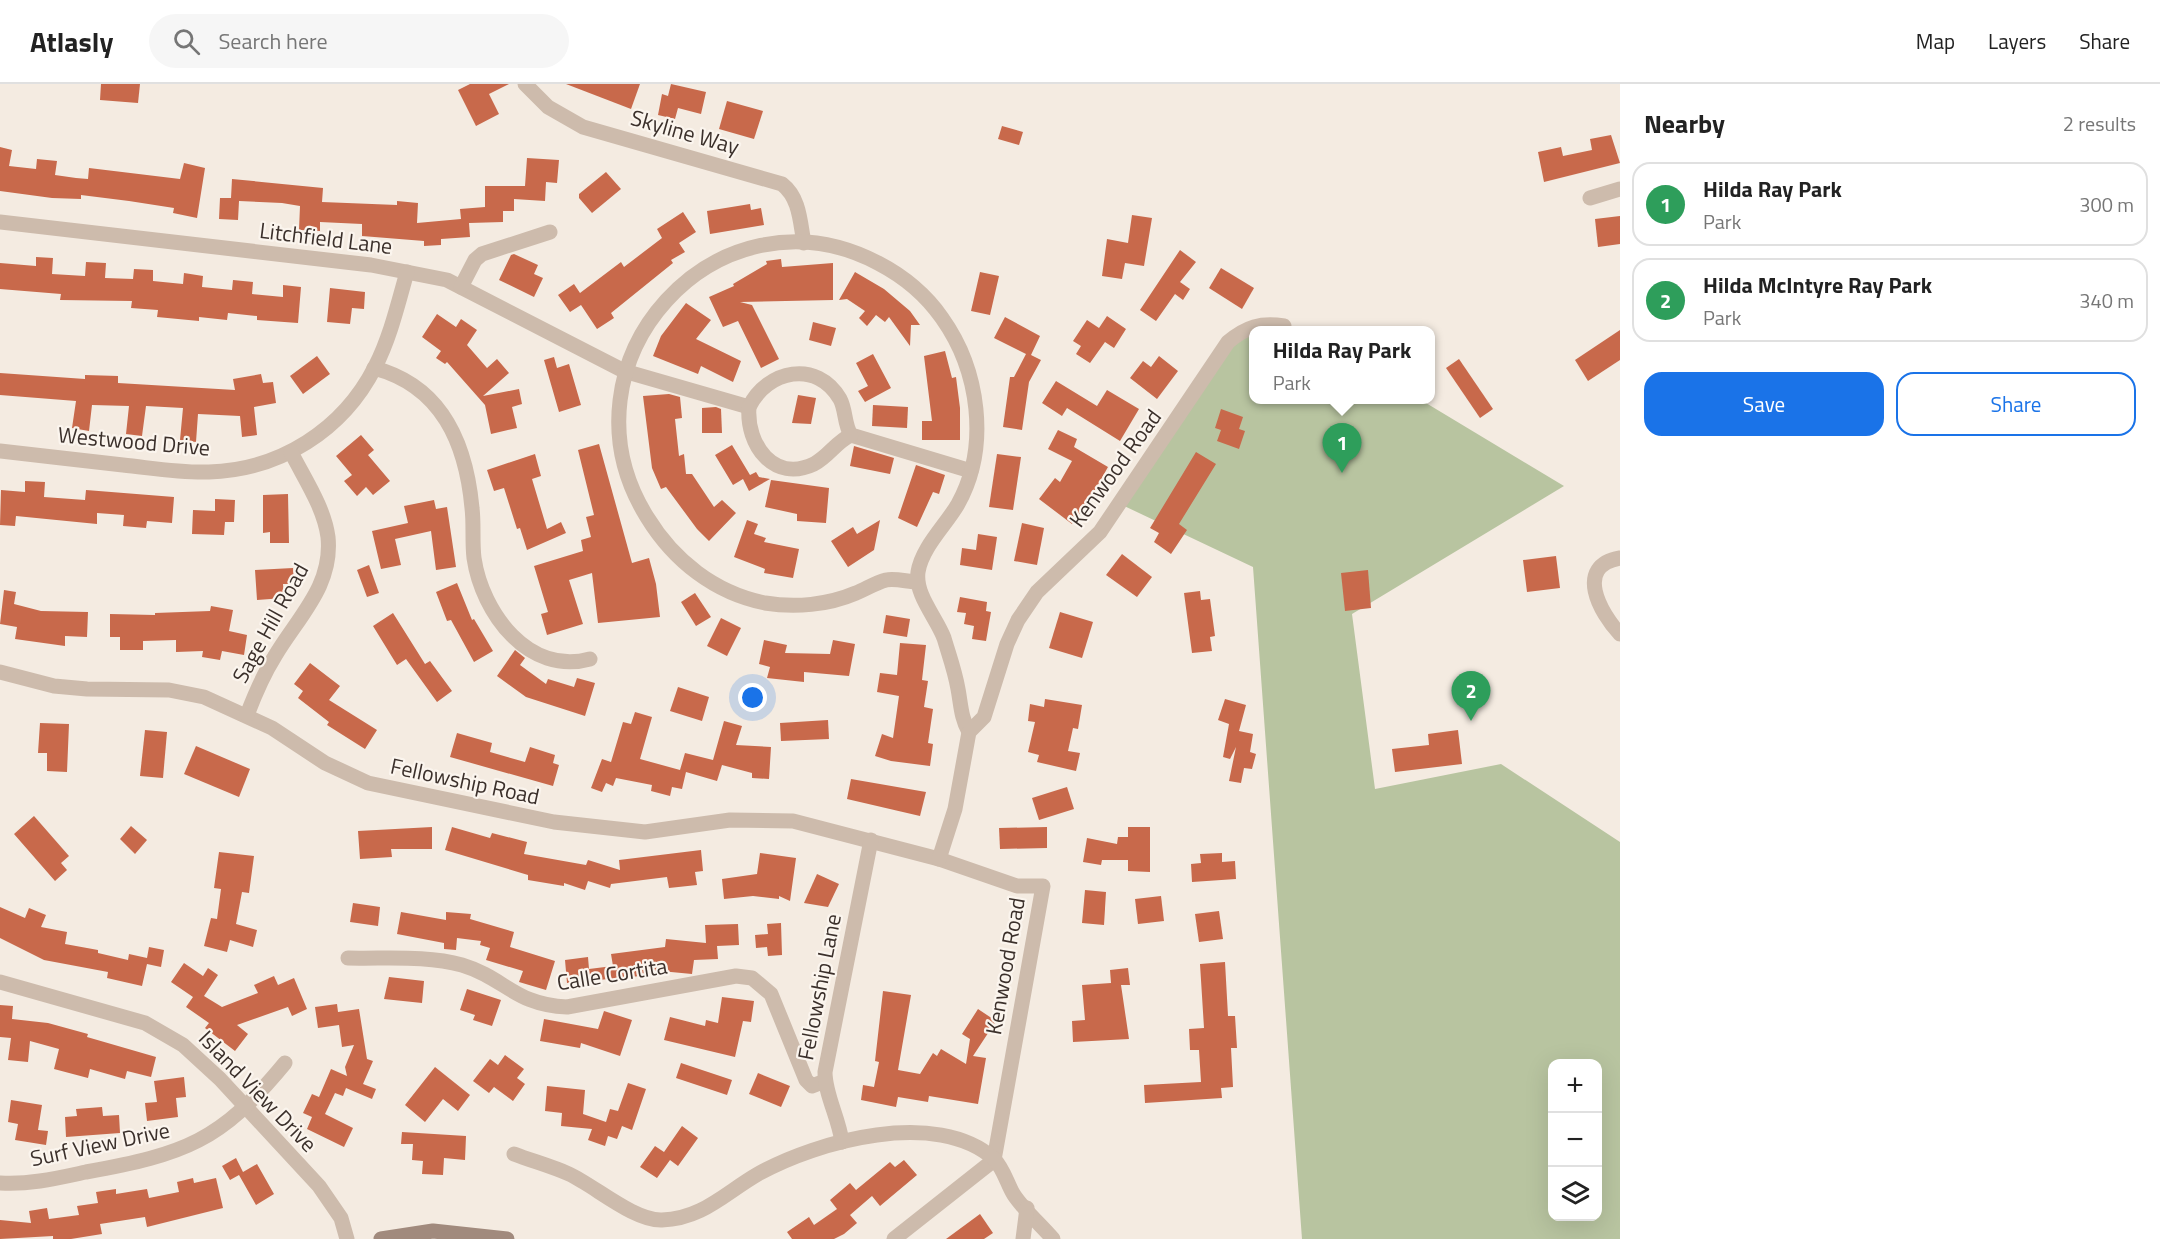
<!DOCTYPE html>
<meta charset="utf-8">
<style>
:root{--surface:#fff;--page:#f6f6f6;--text:#222;--muted:#767676;--line:#e0e0e0;--accent:#1a73e8}
body{margin:0;font-family:"Titillium Web",sans-serif;background:var(--page);color:var(--text)}
.controls{position:absolute;right:18px;bottom:18px;display:grid;overflow:hidden;border-radius:12px;box-shadow:0 6px 24px #0002}
.controls button{width:54px;height:54px;display:grid;place-items:center;padding:0;border:0;border-bottom:2px solid var(--line);background:var(--surface);color:var(--text);font:30px sans-serif}
.you{position:absolute;left:753px;top:614px;width:21px;height:21px;margin:-15px;border:4px solid #fff;border-radius:50%;background:#1a73e8;box-shadow:0 0 0 9px #1a73e833}
.badge{display:grid;place-items:center;width:39px;height:39px;border-radius:50%;background:var(--accent);color:#fff;font-size:20px;font-weight:700}
.pin{position:absolute;translate:-50% -50px;filter:drop-shadow(0 2px 3px #0008)}
.pin::after{content:'';position:absolute;top:32px;width:21px;height:18px;background:inherit;clip-path:polygon(0 0,100% 0,50% 100%)}
.popup{position:absolute;left:1249px;top:242px;width:186px;height:78px;box-sizing:border-box;display:grid;place-content:center;border-radius:12px;background:var(--surface);filter:drop-shadow(0 2px 4px #0005);font-size:20px;white-space:nowrap;color:var(--muted)}
.popup b{font-size:22px;color:var(--text)}
.popup::after{content:'';position:absolute;left:50%;top:100%;margin-left:-12px;border:12px solid transparent;border-top-color:var(--surface)}
.list{margin:0;padding:0;list-style:none}
h2{display:flex;justify-content:space-between;align-items:center;height:78px;margin:0;padding:0 24px;font-size:26px}
h2 small{font-size:20px;font-weight:400;color:var(--muted)}
.list li{display:grid;grid-template-columns:39px 1fr auto;gap:18px;align-items:center;box-sizing:border-box;height:84px;margin:0 12px 12px;padding:0 12px;border:2px solid var(--line);border-radius:18px}
.list b{display:block;font-size:22px;white-space:nowrap}
.list p{margin:0;font-size:20px;white-space:nowrap;color:var(--muted)}
.list em{font-size:20px;font-style:normal;color:var(--muted)}
.actions{display:flex;gap:12px;padding:18px 24px}
.actions a{flex:1;padding:14px 0;border:2px solid var(--accent);border-radius:18px;text-align:center;font-size:21px;color:var(--accent)}
.actions .main{background:var(--accent);color:#fff}
.icon{flex:none;width:33px;height:33px;fill:none;stroke:currentColor;stroke-width:2;stroke-linecap:round;stroke-linejoin:round}
.map{position:relative;flex:none;width:1620px;height:1155px;overflow:hidden}
header{display:flex;align-items:center;gap:36px;box-sizing:border-box;height:84px;padding:0 30px;background:var(--surface);border-bottom:2px solid var(--line)}
header strong{font-size:28px}
nav{display:flex;gap:33px;margin-inline-start:auto;font-size:21px}
.search{width:420px;height:54px;background:var(--page);display:flex;align-items:center;gap:15px;box-sizing:border-box;padding:0 21px;border-radius:33px;color:var(--muted);font-size:22px}
main{display:flex}
aside{flex:1;background:var(--surface)}
.map>svg:first-child{display:block}
.green{fill:#b8c4a0;fill-rule:evenodd}
.building{fill:#c8694b}
.lines{fill:none;stroke-linecap:round;stroke-linejoin:round}
.street{stroke:#cdbbac;stroke-width:15}
.secondary{stroke:#a18a7d;stroke-width:15}
.labels{text-anchor:middle;stroke-width:4.5;stroke-linejoin:round;paint-order:stroke}
.street-label{font-size:22px;fill:#3b302b;stroke:#fbf5ee}
</style>
<header>
<strong>Atlasly</strong>
<div class="search"><svg class="icon" aria-label="search" viewBox="0 0 24 24"><circle cx="10" cy="10" r="6"/><path d="M15 15l6 6"/></svg>Search here</div>
<nav><a>Map</a><a>Layers</a><a>Share</a></nav>
</header>
<main>
<div class="map">
<svg width="1620" height="1155" viewBox="0 0 1620 1155">
<rect width="100%" height="100%" fill="#f4ebe1"/>
<path class="green" d="M1273 240 1292 246H1254V316H1421L1564 402 1352 530 1375 705 1501 680 1620 758V1155H1302L1253 483 1120 420 1228 258 1249 243ZM1552 980H1598V1132H1552Z"/>
<g class="building">
<polygon points="101,0 140,0 138,19 100,16"/>
<polygon points="470,0 509,0 489,10 499,30 476,42 458,6"/>
<polygon points="566,0 640,0 631,25"/>
<polygon points="671,0 706,8 701,30 678,24 675,35 658,31 662,10 668,12"/>
<polygon points="727,17 763,27 754,55 719,45"/>
<polygon points="1002,42 1023,48 1019,61 998,55"/>
<polygon points="1611,51 1620,79 1544,98 1538,68 1561,63 1563,72 1592,66 1590,55"/>
<polygon points="0,63 12,66 9,82 36,85 37,75 57,77 55,91 76,94 88,95 89,84 180,95 184,79 205,84 197,134 173,129 174,124 129,117 81,111 81,115 52,114 0,107"/>
<polygon points="527,74 559,76 557,99 546,98 545,117 514,115 514,127 503,127 503,138 469,139 470,153 441,155 441,161 424,162 424,157 362,152 362,140 320,138 320,147 299,146 300,122 282,119 239,117 238,136 219,135 220,114 231,114 232,95 323,104 322,118 397,121 397,117 418,119 417,139 461,135 460,125 485,123 485,102 525,102"/>
<polygon points="606,88 621,105 592,129 579,114 579,110"/>
<polygon points="750,120 751,126 761,124 764,141 710,150 707,127"/>
<polygon points="683,128 696,148 679,159 685,168 671,176 673,179 611,229 614,234 597,245 581,221 570,228 558,211 574,200 580,209 621,178 624,183 662,154 657,145"/>
<polygon points="1132,131 1152,134 1144,182 1125,179 1122,195 1102,192 1107,155 1128,159"/>
<polygon points="1620,132 1620,160 1598,163 1595,135"/>
<polygon points="1180,166 1196,178 1180,198 1190,205 1183,216 1175,210 1156,237 1140,226"/>
<polygon points="514,170 538,181 534,190 543,194 534,213 499,196 511,171"/>
<polygon points="36,173 53,174 52,190 85,192 86,178 106,179 105,194 133,195 134,185 153,186 153,197 183,200 184,189 203,192 202,203 232,206 233,196 253,198 252,210 283,213 283,201 301,203 298,239 257,236 257,232 228,229 227,236 199,233 199,237 157,233 158,226 131,224 132,217 60,216 61,210 0,205 0,179 36,182"/>
<polygon points="781,175 782,183 833,179 833,216 740,218 752,221 779,275 761,284 738,237 723,243 709,213 734,202 733,200 767,180 766,177"/>
<polygon points="1221,184 1254,204 1242,225 1209,204"/>
<polygon points="855,188 884,205 910,227 920,241 911,241 910,262 889,233 885,238 876,231 867,242 859,234 865,227 847,215 839,216"/>
<polygon points="980,188 999,192 990,231 971,227"/>
<polygon points="330,204 365,208 364,225 352,224 350,240 327,238"/>
<polygon points="686,219 711,236 696,255 741,277 733,298 701,282 698,290 653,272 661,252"/>
<polygon points="437,230 456,243 461,235 477,246 467,261 487,284 497,275 509,289 483,312 519,305 522,320 512,323 517,344 491,350 485,321 447,278 445,280 436,274 441,267 422,253"/>
<polygon points="1107,232 1126,245 1114,264 1105,258 1090,279 1076,270 1081,262 1073,257 1087,236 1099,244"/>
<polygon points="1005,233 1040,252 1031,271 1041,276 1029,298 1022,346 1003,343 1010,293 1014,293 1026,270 994,254"/>
<polygon points="813,238 836,244 831,262 809,256"/>
<polygon points="1620,246 1620,276 1588,297 1575,276"/>
<polygon points="945,267 952,294 956,293 960,324 960,356 922,356 922,337 932,337 924,272"/>
<polygon points="873,270 891,304 865,318 858,307 868,302 856,279"/>
<polygon points="317,272 330,290 303,310 290,292"/>
<polygon points="1159,272 1178,287 1157,315 1130,294 1143,277 1151,283"/>
<polygon points="554,273 557,284 569,280 581,321 559,328 544,276"/>
<polygon points="1459,275 1493,325 1480,334 1446,284"/>
<polygon points="0,289 85,295 85,291 118,292 118,299 235,306 233,295 261,290 263,299 273,298 276,319 254,323 257,351 242,353 240,332 198,330 196,358 180,356 183,324 146,322 142,352 126,350 129,322 92,321 89,347 72,344 76,317 0,311"/>
<polygon points="1056,297 1097,322 1107,306 1139,325 1120,357 1067,324 1062,332 1042,319"/>
<polygon points="669,310 680,313 682,334 675,335 679,372 684,370 686,390 692,390 714,423 722,416 736,429 709,457 697,445 666,403 661,405 652,384 643,312"/>
<polygon points="798,311 816,314 811,340 792,339"/>
<polygon points="873,321 908,323 907,344 872,342"/>
<polygon points="716,323 721,325 722,349 702,349 702,324"/>
<polygon points="1221,325 1243,333 1239,345 1245,347 1239,365 1217,357 1221,346 1215,344"/>
<polygon points="1058,346 1077,355 1074,363 1108,383 1087,420 1072,440 1039,415 1055,394 1060,398 1072,377 1048,365"/>
<polygon points="361,351 374,366 368,371 390,397 373,411 366,403 357,412 344,397 352,391 336,372"/>
<polygon points="599,360 632,479 649,474 656,500 660,533 598,539 592,489 569,496 583,540 547,551 541,530 548,528 534,482 583,467 581,456 591,453 586,433 594,431 578,366"/>
<polygon points="732,361 750,391 756,388 759,393 770,395 749,407 743,395 733,401 715,371"/>
<polygon points="854,362 894,374 890,390 850,382"/>
<polygon points="1196,368 1216,380 1179,440 1187,446 1171,470 1154,458 1159,449 1150,444"/>
<polygon points="535,370 541,392 532,395 547,445 561,438 566,449 527,466 520,444 517,445 504,404 494,407 487,386"/>
<polygon points="997,370 1021,373 1013,426 989,423"/>
<polygon points="916,381 945,391 939,410 933,408 917,443 898,434"/>
<polygon points="771,396 829,404 826,439 797,437 797,430 765,423"/>
<polygon points="25,397 45,398 44,413 85,416 86,406 174,413 172,439 147,437 146,444 123,442 124,431 97,429 97,440 16,432 15,442 0,441 1,406 25,408"/>
<polygon points="288,410 289,459 270,459 270,448 263,449 263,411"/>
<polygon points="215,415 235,416 234,438 225,438 224,451 192,450 193,426 215,427"/>
<polygon points="434,416 436,425 447,423 456,483 436,486 431,447 395,455 401,481 381,485 372,447 408,439 404,422"/>
<polygon points="747,436 758,440 754,450 766,454 764,458 799,465 793,494 764,489 765,485 734,473"/>
<polygon points="880,436 874,466 848,483 831,457 853,443 857,450"/>
<polygon points="1022,439 1044,444 1037,481 1014,477"/>
<polygon points="978,450 997,453 992,486 960,481 962,464 976,466"/>
<polygon points="1122,470 1152,493 1137,513 1106,491"/>
<polygon points="1556,472 1560,504 1527,508 1523,476"/>
<polygon points="369,481 379,509 367,513 357,486"/>
<polygon points="293,484 294,500 283,500 284,514 257,516 255,486"/>
<polygon points="1368,486 1371,524 1345,527 1341,489"/>
<polygon points="457,499 472,536 474,535 493,567 474,578 451,536 447,537 436,508"/>
<polygon points="4,506 16,508 14,520 41,527 88,528 87,553 65,552 65,562 15,555 17,543 0,540"/>
<polygon points="1200,507 1201,516 1210,515 1215,552 1210,553 1212,567 1192,569 1184,509"/>
<polygon points="695,509 711,533 696,542 681,518"/>
<polygon points="960,513 987,518 986,527 991,528 986,557 972,555 974,542 964,540 966,529 957,528"/>
<polygon points="211,522 233,526 229,547 247,551 244,571 222,567 220,576 202,573 203,567 176,568 176,556 143,557 143,566 120,566 120,553 110,553 110,530 155,531 155,529 210,527"/>
<polygon points="1060,528 1093,538 1082,574 1049,564"/>
<polygon points="393,529 425,580 430,577 452,607 437,618 406,575 397,581 373,542"/>
<polygon points="886,531 910,535 907,553 883,549"/>
<polygon points="721,534 741,544 727,572 707,562"/>
<polygon points="764,556 787,561 785,569 830,570 833,556 855,560 849,592 804,588 804,598 767,594 770,583 759,580"/>
<polygon points="900,559 926,561 922,596 928,597 924,623 933,625 928,659 933,660 930,682 891,677 875,672 882,650 893,654 899,612 877,608 880,589 897,591"/>
<polygon points="515,566 525,574 520,581 546,600 548,595 574,603 577,594 595,599 585,632 526,613 497,592"/>
<polygon points="310,579 340,602 329,616 377,646 365,665 327,641 329,638 298,614 303,607 294,600"/>
<polygon points="678,603 709,613 702,637 670,627"/>
<polygon points="1045,615 1082,621 1078,645 1073,644 1068,667 1080,669 1076,687 1037,678 1039,671 1028,668 1035,638 1028,637 1030,620 1044,623"/>
<polygon points="1225,615 1246,621 1239,647 1253,650 1250,668 1256,670 1252,685 1244,684 1241,699 1229,697 1236,663 1230,675 1223,673 1229,640 1218,636"/>
<polygon points="635,628 652,633 640,675 680,686 685,669 713,676 724,637 742,642 736,661 771,663 769,695 752,694 752,689 722,681 717,697 686,688 682,705 672,703 670,712 651,707 652,701 616,694 613,702 606,699 602,708 591,704 602,675 611,678 623,638 631,640"/>
<polygon points="828,636 829,655 781,657 780,639"/>
<polygon points="40,639 69,640 67,688 47,687 47,669 38,669"/>
<polygon points="145,646 167,648 163,694 140,692"/>
<polygon points="1458,646 1462,680 1395,688 1392,665 1429,661 1428,650"/>
<polygon points="457,649 492,659 490,668 525,678 530,663 555,671 553,679 559,681 553,702 450,673"/>
<polygon points="196,662 250,685 239,713 184,690"/>
<polygon points="851,695 926,708 920,732 847,715"/>
<polygon points="1067,703 1074,725 1039,736 1032,714"/>
<polygon points="34,732 69,772 61,779 67,786 55,797 14,750"/>
<polygon points="131,742 147,756 135,770 120,755"/>
<polygon points="432,743 432,765 391,765 392,773 360,775 358,747"/>
<polygon points="452,743 490,754 492,749 527,758 524,770 586,781 588,776 620,786 619,776 701,766 703,787 695,788 697,801 669,804 667,793 611,800 610,804 588,797 585,806 564,799 564,802 528,796 528,791 445,766"/>
<polygon points="1047,743 1047,764 1000,765 999,744"/>
<polygon points="1128,743 1150,743 1150,788 1128,787 1128,776 1102,776 1101,781 1083,778 1087,754 1117,760 1118,753 1128,753"/>
<polygon points="219,768 254,772 249,809 242,808 236,840 257,846 253,863 230,856 227,868 204,862 211,834 217,835 221,805 214,804"/>
<polygon points="760,769 796,774 790,817 779,812 779,815 753,812 724,815 722,795 757,790"/>
<polygon points="1222,769 1222,778 1235,777 1236,795 1192,798 1191,780 1201,779 1200,770"/>
<polygon points="817,790 839,800 828,823 804,819"/>
<polygon points="1085,806 1106,808 1104,841 1082,839"/>
<polygon points="1161,812 1164,837 1138,840 1135,815"/>
<polygon points="353,819 380,823 378,842 350,838"/>
<polygon points="0,823 25,834 29,824 46,831 41,843 67,848 65,860 98,866 98,869 128,876 129,870 147,874 149,863 164,866 161,883 147,880 142,902 107,894 108,888 44,876 0,854"/>
<polygon points="1219,827 1223,855 1199,858 1195,830"/>
<polygon points="401,828 446,836 446,828 471,830 470,835 514,848 510,863 555,877 546,906 519,898 523,887 486,876 490,864 480,861 481,857 457,854 456,866 444,865 444,859 397,850"/>
<polygon points="781,839 782,871 768,872 767,863 756,864 755,851 768,850 767,840"/>
<polygon points="738,840 739,861 717,862 718,875 694,876 692,890 650,886 651,891 567,899 565,876 588,873 589,885 613,882 611,870 665,863 666,855 706,859 705,841"/>
<polygon points="1225,878 1228,932 1235,932 1237,964 1231,964 1233,1003 1221,1004 1222,1014 1145,1019 1144,1001 1201,998 1199,966 1190,966 1189,945 1204,944 1200,880"/>
<polygon points="184,879 203,892 208,884 218,891 204,912 222,923 258,909 254,901 274,892 278,901 294,894 307,925 292,932 288,923 237,941 248,950 235,967 205,944 209,939 186,923 193,913 171,898"/>
<polygon points="1128,884 1130,901 1121,901 1129,955 1073,958 1072,937 1085,936 1082,901 1111,899 1110,886"/>
<polygon points="389,893 424,897 422,919 384,915"/>
<polygon points="467,905 501,916 492,942 473,936 475,931 460,926"/>
<polygon points="883,907 911,911 898,986 920,990 933,969 937,972 941,965 966,980 970,955 962,950 978,925 996,937 973,972 986,974 978,1020 929,1012 928,1018 898,1013 896,1023 861,1016 863,1001 874,1003 879,978 875,977"/>
<polygon points="722,913 754,917 751,938 743,937 735,973 664,956 670,933 705,942 706,936 718,939"/>
<polygon points="337,920 338,928 359,925 367,975 373,977 363,1000 376,1005 372,1015 346,1004 343,1012 335,1009 325,1030 353,1044 344,1063 307,1045 312,1033 303,1029 312,1010 319,1013 331,985 347,992 345,983 354,961 342,963 339,941 318,944 315,923"/>
<polygon points="0,921 13,922 12,935 48,939 88,950 87,953 156,973 151,993 127,987 125,995 90,985 88,994 54,985 59,965 30,957 28,978 8,976 11,954 0,953"/>
<polygon points="604,927 632,936 620,972 581,959 580,964 540,957 544,935 598,945"/>
<polygon points="505,971 524,985 517,994 525,1000 513,1017 494,1003 489,1009 473,997 490,975 498,981"/>
<polygon points="681,979 732,996 727,1011 676,994"/>
<polygon points="435,983 470,1011 458,1027 443,1015 425,1038 405,1021"/>
<polygon points="758,989 790,1002 781,1023 749,1010"/>
<polygon points="184,993 186,1013 176,1014 178,1033 147,1037 145,1019 157,1018 154,997"/>
<polygon points="628,999 646,1005 632,1046 622,1042 617,1055 608,1052 605,1062 588,1056 592,1045 561,1042 562,1029 545,1027 547,1002 585,1006 583,1030 606,1038 610,1025 618,1027"/>
<polygon points="11,1016 42,1021 38,1046 48,1047 46,1061 15,1056 18,1040 8,1038"/>
<polygon points="102,1023 103,1032 119,1031 120,1049 66,1053 65,1033 77,1032 76,1025"/>
<polygon points="682,1042 698,1054 678,1082 670,1076 657,1094 640,1083 655,1062 664,1068"/>
<polygon points="402,1048 466,1052 465,1076 444,1074 443,1091 422,1090 423,1077 412,1076 413,1060 401,1060"/>
<polygon points="236,1074 243,1088 257,1080 274,1110 256,1121 239,1091 230,1096 222,1082"/>
<polygon points="904,1076 917,1091 880,1122 872,1112 850,1131 857,1139 844,1150 834,1155 792,1155 787,1148 809,1133 814,1141 837,1125 830,1116 850,1099 856,1106 890,1078 895,1083"/>
<polygon points="193,1094 194,1099 216,1094 223,1124 147,1143 145,1133 100,1140 102,1150 71,1155 53,1155 53,1152 0,1155 0,1136 31,1139 29,1127 47,1124 49,1135 79,1131 77,1122 98,1119 96,1108 116,1105 116,1110 147,1105 149,1114 179,1108 177,1098"/>
<polygon points="980,1130 993,1149 984,1155 946,1155"/>
</g>
<g class="lines">
<g class="street">
<path d="M525 0 548 23 583 43 782 100C800 114 800 138 804 159"/>
<polyline points="1590,114 1620,105"/>
<path d="M0 138 371 181 447 196 624 287 749 323C767 286 817 275 840 315 846 326 844 340 851 351L971 387"/>
<polyline points="461,203 475,176 482,170 550,148"/>
<path d="M374 284C442 302 466 359 472 424 474 440 472 458 474 474 482 529 529 592 590 575"/>
<path d="M749 323C746 361 774 399 814 380 829 372 836 358 851 351"/>
<path d="M0 367C41 372 82 376 123 381 152 384 180 389 209 388 280 386 343 346 375 283 390 254 398 220 407 188"/>
<path d="M1620 474C1574 482 1600 529 1620 550"/>
<path d="M918 498C908 498 896 494 886 496 875 499 866 505 856 509 828 521 795 524 765 519 715 509 674 477 647 433 551 278 718 95 878 179 903 192 926 211 942 234 979 286 990 362 958 420 946 441 922 463 918 488 915 511 936 533 944 554 949 571 955 587 958 605 961 621 961 634 969 648"/>
<polyline points="0,588 54,602 87,605 169,606 204,613 272,644 325,679 368,699 554,738 645,748 730,736 793,737 939,775 1017,802 1043,802 994,1076 894,1155"/>
<path d="M247 631C255 610 263 591 275 572 298 533 333 502 328 453 324 423 304 394 291 368"/>
<path d="M939 775 955 725 969 648 984 633 1007 560 1018 536 1037 508 1100 448 1228 258C1246 243 1261 238 1284 242"/>
<path d="M348 874C385 875 427 871 462 881 505 894 515 921 567 923L736 892 752 894 771 910 806 996 812 1002 825 997"/>
<polyline points="0,898 145,939 183,961 220,995 319,1102 341,1134 347,1155"/>
<path d="M842 1058C839 1034 825 1011 825 988L871 756"/>
<path d="M514 1070C532 1077 551 1082 569 1090 595 1102 634 1137 662 1136 702 1135 725 1109 758 1090 817 1057 937 1024 994 1075 1004 1085 1007 1100 1014 1111 1024 1126 1041 1141 1053 1155"/>
<path d="M0 1099C29 1101 58 1094 86 1088 185 1070 220 1058 285 979"/>
<polyline points="1023,1155 1027,1124"/>
</g>
<polyline class="secondary" points="381,1155 433,1147 507,1155"/>
</g>
<g class="labels">
<g class="street-label">
<text transform="translate(685 48) rotate(16)" y="8">Skyline Way</text>
<text transform="translate(326 154) rotate(7)" y="8">Litchfield Lane</text>
<text transform="translate(134 357) rotate(5)" y="8">Westwood Drive</text>
<text transform="translate(1115 384) rotate(-54)" y="8">Kenwood Road</text>
<text transform="translate(270 539) rotate(-61)" y="8">Sage Hill Road</text>
<text transform="translate(465 697) rotate(12)" y="8">Fellowship Road</text>
<text transform="translate(1005 882) rotate(-80)" y="8">Kenwood Road</text>
<text transform="translate(612 890) rotate(-9)" y="8">Calle Cortita</text>
<text transform="translate(819 903) rotate(-79)" y="8">Fellowship Lane</text>
<text transform="translate(258 1007) rotate(46)" y="8">Island View Drive</text>
<text transform="translate(100 1060) rotate(-12)" y="8">Surf View Drive</text>
</g>
</g>
</svg>
<div class="controls">
<button>+</button>
<button>−</button>
<button><svg class="icon" aria-label="layers" viewBox="0 0 24 24"><path d="M12 4l9 5-9 5-9-5zM3 14l9 5 9-5"/></svg></button>
</div>
<div class="you"></div>
<div class="pin badge" style="left:1342px;top:389px;background:#2e9e5b">1</div>
<div class="popup"><b>Hilda Ray Park</b>Park</div>
<div class="pin badge" style="left:1471px;top:637px;background:#2e9e5b">2</div>
</div>
<aside>
<h2>Nearby<small>2 results</small></h2>
<ul class="list">
<li><span class="badge" style="background:#2e9e5b">1</span><div><b>Hilda Ray Park</b><p>Park</p></div><em>300 m</em></li>
<li><span class="badge" style="background:#2e9e5b">2</span><div><b>Hilda McIntyre Ray Park</b><p>Park</p></div><em>340 m</em></li>
</ul>
<div class="actions"><a class="main">Save</a><a>Share</a></div>
</aside>
</main>
